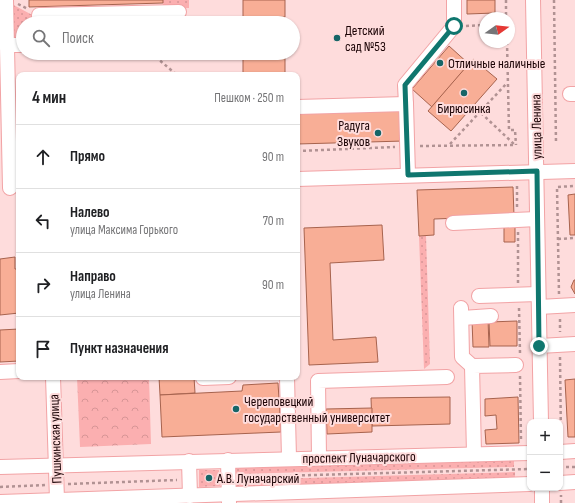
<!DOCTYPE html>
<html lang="ru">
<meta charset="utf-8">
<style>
:root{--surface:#fff;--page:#f6f6f6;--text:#202124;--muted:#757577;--line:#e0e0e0}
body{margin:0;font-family:"Sofia Sans Condensed",sans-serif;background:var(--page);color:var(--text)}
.controls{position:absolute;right:12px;bottom:12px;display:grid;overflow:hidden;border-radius:8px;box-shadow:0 1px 3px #0004}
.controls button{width:36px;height:36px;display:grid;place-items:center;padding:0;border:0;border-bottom:1px solid var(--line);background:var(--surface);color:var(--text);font:20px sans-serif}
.compass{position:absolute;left:479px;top:12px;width:36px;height:36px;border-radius:50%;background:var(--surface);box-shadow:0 1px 3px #0004;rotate:75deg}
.stop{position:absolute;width:12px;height:12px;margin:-9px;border:3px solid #0f766e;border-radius:50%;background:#fff}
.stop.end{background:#0f766e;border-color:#fff;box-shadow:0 1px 4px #0008}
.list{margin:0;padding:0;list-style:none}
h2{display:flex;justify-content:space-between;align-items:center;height:52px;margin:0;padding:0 16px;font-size:17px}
h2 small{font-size:13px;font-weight:400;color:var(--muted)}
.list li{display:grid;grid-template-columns:26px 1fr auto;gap:12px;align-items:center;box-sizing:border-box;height:64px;padding:0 16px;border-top:1px solid var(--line)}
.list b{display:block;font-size:15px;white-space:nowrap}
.list p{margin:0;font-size:13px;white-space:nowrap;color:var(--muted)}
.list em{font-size:13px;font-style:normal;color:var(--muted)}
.icon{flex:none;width:22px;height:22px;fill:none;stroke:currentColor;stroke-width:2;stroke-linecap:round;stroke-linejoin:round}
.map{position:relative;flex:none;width:575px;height:503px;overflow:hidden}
.search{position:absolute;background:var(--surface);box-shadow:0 1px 3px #0004;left:16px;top:16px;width:284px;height:44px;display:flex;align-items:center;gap:10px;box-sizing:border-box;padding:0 14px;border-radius:22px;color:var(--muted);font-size:15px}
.panel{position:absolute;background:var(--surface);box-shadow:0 1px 3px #0004;left:16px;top:72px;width:284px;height:308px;border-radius:8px}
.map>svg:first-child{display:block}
.grass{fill:url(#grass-dots)}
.forest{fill:url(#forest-crowns)}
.building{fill:#f8ae96;stroke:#a7634e}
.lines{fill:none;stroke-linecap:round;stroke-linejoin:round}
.minor-casing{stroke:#f2a3a5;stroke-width:16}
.path{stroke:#b19293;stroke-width:2.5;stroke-dasharray:3 3;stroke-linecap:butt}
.minor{stroke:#fff;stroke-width:14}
.route{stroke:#0f766e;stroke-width:5}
.poi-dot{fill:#166567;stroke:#fedcdc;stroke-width:1.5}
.labels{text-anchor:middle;stroke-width:4;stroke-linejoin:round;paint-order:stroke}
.poi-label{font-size:14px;fill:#1b0305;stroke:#fedcdc;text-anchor:start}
.street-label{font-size:14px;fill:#1b0305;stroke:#fedcdc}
</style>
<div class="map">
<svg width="575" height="503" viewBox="0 0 575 503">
<defs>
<pattern id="grass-dots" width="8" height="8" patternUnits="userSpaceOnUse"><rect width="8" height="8" fill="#fbafb0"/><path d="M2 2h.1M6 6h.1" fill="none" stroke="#d79596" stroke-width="1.8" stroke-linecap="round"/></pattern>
<pattern id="forest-crowns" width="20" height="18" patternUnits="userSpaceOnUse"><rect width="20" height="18" fill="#fbafb0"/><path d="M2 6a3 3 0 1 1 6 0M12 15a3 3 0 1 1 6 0" fill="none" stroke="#d79596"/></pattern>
</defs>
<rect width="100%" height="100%" fill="#fedcdc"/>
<g class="grass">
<polygon points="163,0 189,0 189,8 163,9"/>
<polygon points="8,2 36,17 36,23 23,23 23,43 9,42"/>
<polygon points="11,112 19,112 19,157 12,157"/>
<polygon points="419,236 426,236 430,364 424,369"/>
<polygon points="514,458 514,467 234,474 234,464"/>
<polygon points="199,470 219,470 220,486 199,487"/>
<polygon points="515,472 515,480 234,489 233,480"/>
</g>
<polygon class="forest" points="77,377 149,377 151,444 80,447"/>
<g class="building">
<polygon points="29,0 163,0 163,3 29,7"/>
<polygon points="243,0 285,0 285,17 272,18 272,23 243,23"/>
<polygon points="467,0 495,0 495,13 467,14"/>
<polygon points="449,46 469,64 432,107 412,89"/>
<polygon points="243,53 273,53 273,55 285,55 285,75 243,75"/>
<polygon points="473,59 497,79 451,131 428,111"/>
<polygon points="402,111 404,141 297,144 297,113"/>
<polygon points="513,187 514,216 434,219 434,235 419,236 417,190"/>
<polygon points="575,194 575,235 570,235 568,195"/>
<polygon points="515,224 515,242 504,242 504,225"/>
<polygon points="382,225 384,260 330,263 333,340 376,337 378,362 309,365 304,228"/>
<polygon points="15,257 15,269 19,269 19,313 0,315 0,259"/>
<polygon points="574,280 575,280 575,294 571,287"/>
<polygon points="488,319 489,347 473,347 472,320"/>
<polygon points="517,321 517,346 490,346 489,322"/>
<polygon points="19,329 19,361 0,362 0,330"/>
<polygon points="159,377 194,377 195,393 160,395"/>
<polygon points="575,379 575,437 568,437 565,380"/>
<polygon points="278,383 281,432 162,437 160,395 242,391 243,385"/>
<polygon points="450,397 450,424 372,426 371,398"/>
<polygon points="518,397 519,443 486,444 485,430 497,429 496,415 485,416 485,399"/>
<polygon points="372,408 372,432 327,434 326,409"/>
</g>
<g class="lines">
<g class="minor-casing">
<g id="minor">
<polyline points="6,0 10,188"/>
<polyline points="533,0 541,422"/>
<polyline points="39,23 39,15 179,12"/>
<polyline points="6,45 23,45"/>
<polyline points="570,94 575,94"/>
<polyline points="406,104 405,85 454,26 454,0"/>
<polyline points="297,107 406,104 408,175"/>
<polyline points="297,179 575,171"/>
<polyline points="453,223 537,219"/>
<polyline points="479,296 538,294"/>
<polyline points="539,307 575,305"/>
<polyline points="461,308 462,357 472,366"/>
<polyline points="462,318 491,316"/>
<polyline points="539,346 575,344"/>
<polyline points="0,372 19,371"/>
<polyline points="53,377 57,500"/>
<polyline points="203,377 203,378 229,377"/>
<polyline points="287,377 289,458"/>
<polyline points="560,452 575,451"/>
<polyline points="474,454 472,366 516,365"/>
<polyline points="319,457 318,381 447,377"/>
<polyline points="228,460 229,503"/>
<polyline points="189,461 190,496"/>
<polyline points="0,467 530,453"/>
<polyline points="560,483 575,482"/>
<polyline points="542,488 542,503"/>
<polyline points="0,502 530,484"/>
</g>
</g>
<g class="path">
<polyline points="506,0 506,18"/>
<polyline points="554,0 556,143"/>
<polyline points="18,4 28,9"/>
<polyline points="466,26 485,25"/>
<polyline points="507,42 509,130 515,130 516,145"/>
<polyline points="151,53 177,75"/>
<polyline points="481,113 515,145"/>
<polyline points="450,144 507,83"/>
<polyline points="420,146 516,145"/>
<polyline points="297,151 395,147"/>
<polyline points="517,186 517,209"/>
<polyline points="518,232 518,283"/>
<polyline points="558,239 575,238"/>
<polyline points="559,294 557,187 575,186"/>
<polyline points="519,308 520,353"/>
<polyline points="560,319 560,332"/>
<polyline points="560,357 561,440"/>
<polyline points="520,376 521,441"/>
<polyline points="560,467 575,467"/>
<polyline points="242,477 530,469"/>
<polyline points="68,484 177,480"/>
<polyline points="0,487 45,485"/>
<polyline points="561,503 561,495"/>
</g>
<use href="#minor" class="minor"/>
</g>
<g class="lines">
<polyline class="route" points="454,26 405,85 408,175 537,171 539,346"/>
</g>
<g class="poi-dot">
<circle cx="337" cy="38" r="4"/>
<circle cx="440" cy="63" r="4"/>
<circle cx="464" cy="93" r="4"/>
<circle cx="378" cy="133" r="4"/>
<circle cx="236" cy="409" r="4"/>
<circle cx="209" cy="478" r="4"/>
</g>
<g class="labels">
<g class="poi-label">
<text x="345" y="35">Детский<tspan x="345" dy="16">сад №53</tspan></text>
<text x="448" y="68">Отличные наличные</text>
<text x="464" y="113" text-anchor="middle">Бирюсинка</text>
<text x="370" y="130" text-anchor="end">Радуга<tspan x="370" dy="16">Звуков</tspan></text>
<text x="244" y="406">Череповецкий<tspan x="244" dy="16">государственный университет</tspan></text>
<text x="217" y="483">А.В. Луначарский</text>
</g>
<g class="street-label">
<text transform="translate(536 127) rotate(-91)" y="5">улица Ленина</text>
<text transform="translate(55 439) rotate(-92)" y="5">Пушкинская улица</text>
<text transform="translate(359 457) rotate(-1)" y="5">проспект Луначарского</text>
</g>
</g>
</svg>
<div class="controls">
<button>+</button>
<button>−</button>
</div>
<svg class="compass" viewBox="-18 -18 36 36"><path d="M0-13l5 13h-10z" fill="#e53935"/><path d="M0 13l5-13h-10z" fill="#757577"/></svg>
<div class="stop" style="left:454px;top:26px"></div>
<div class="stop end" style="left:539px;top:346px"></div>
<div class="search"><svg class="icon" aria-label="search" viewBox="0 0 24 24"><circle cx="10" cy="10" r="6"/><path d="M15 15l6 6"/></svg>Поиск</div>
<section class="panel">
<h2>4 мин<small>Пешком · 250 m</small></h2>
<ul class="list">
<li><svg class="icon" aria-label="ahead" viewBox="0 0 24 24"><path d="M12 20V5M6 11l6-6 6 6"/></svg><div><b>Прямо</b></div><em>90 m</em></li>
<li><svg class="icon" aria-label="left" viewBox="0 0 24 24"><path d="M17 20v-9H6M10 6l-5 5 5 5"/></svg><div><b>Налево</b><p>улица Максима Горького</p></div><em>70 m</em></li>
<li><svg class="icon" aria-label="right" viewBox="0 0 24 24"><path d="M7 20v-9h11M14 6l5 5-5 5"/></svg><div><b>Направо</b><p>улица Ленина</p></div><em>90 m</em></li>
<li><svg class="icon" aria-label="arrive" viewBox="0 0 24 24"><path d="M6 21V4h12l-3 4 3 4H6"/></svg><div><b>Пункт назначения</b></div></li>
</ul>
</section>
</div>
